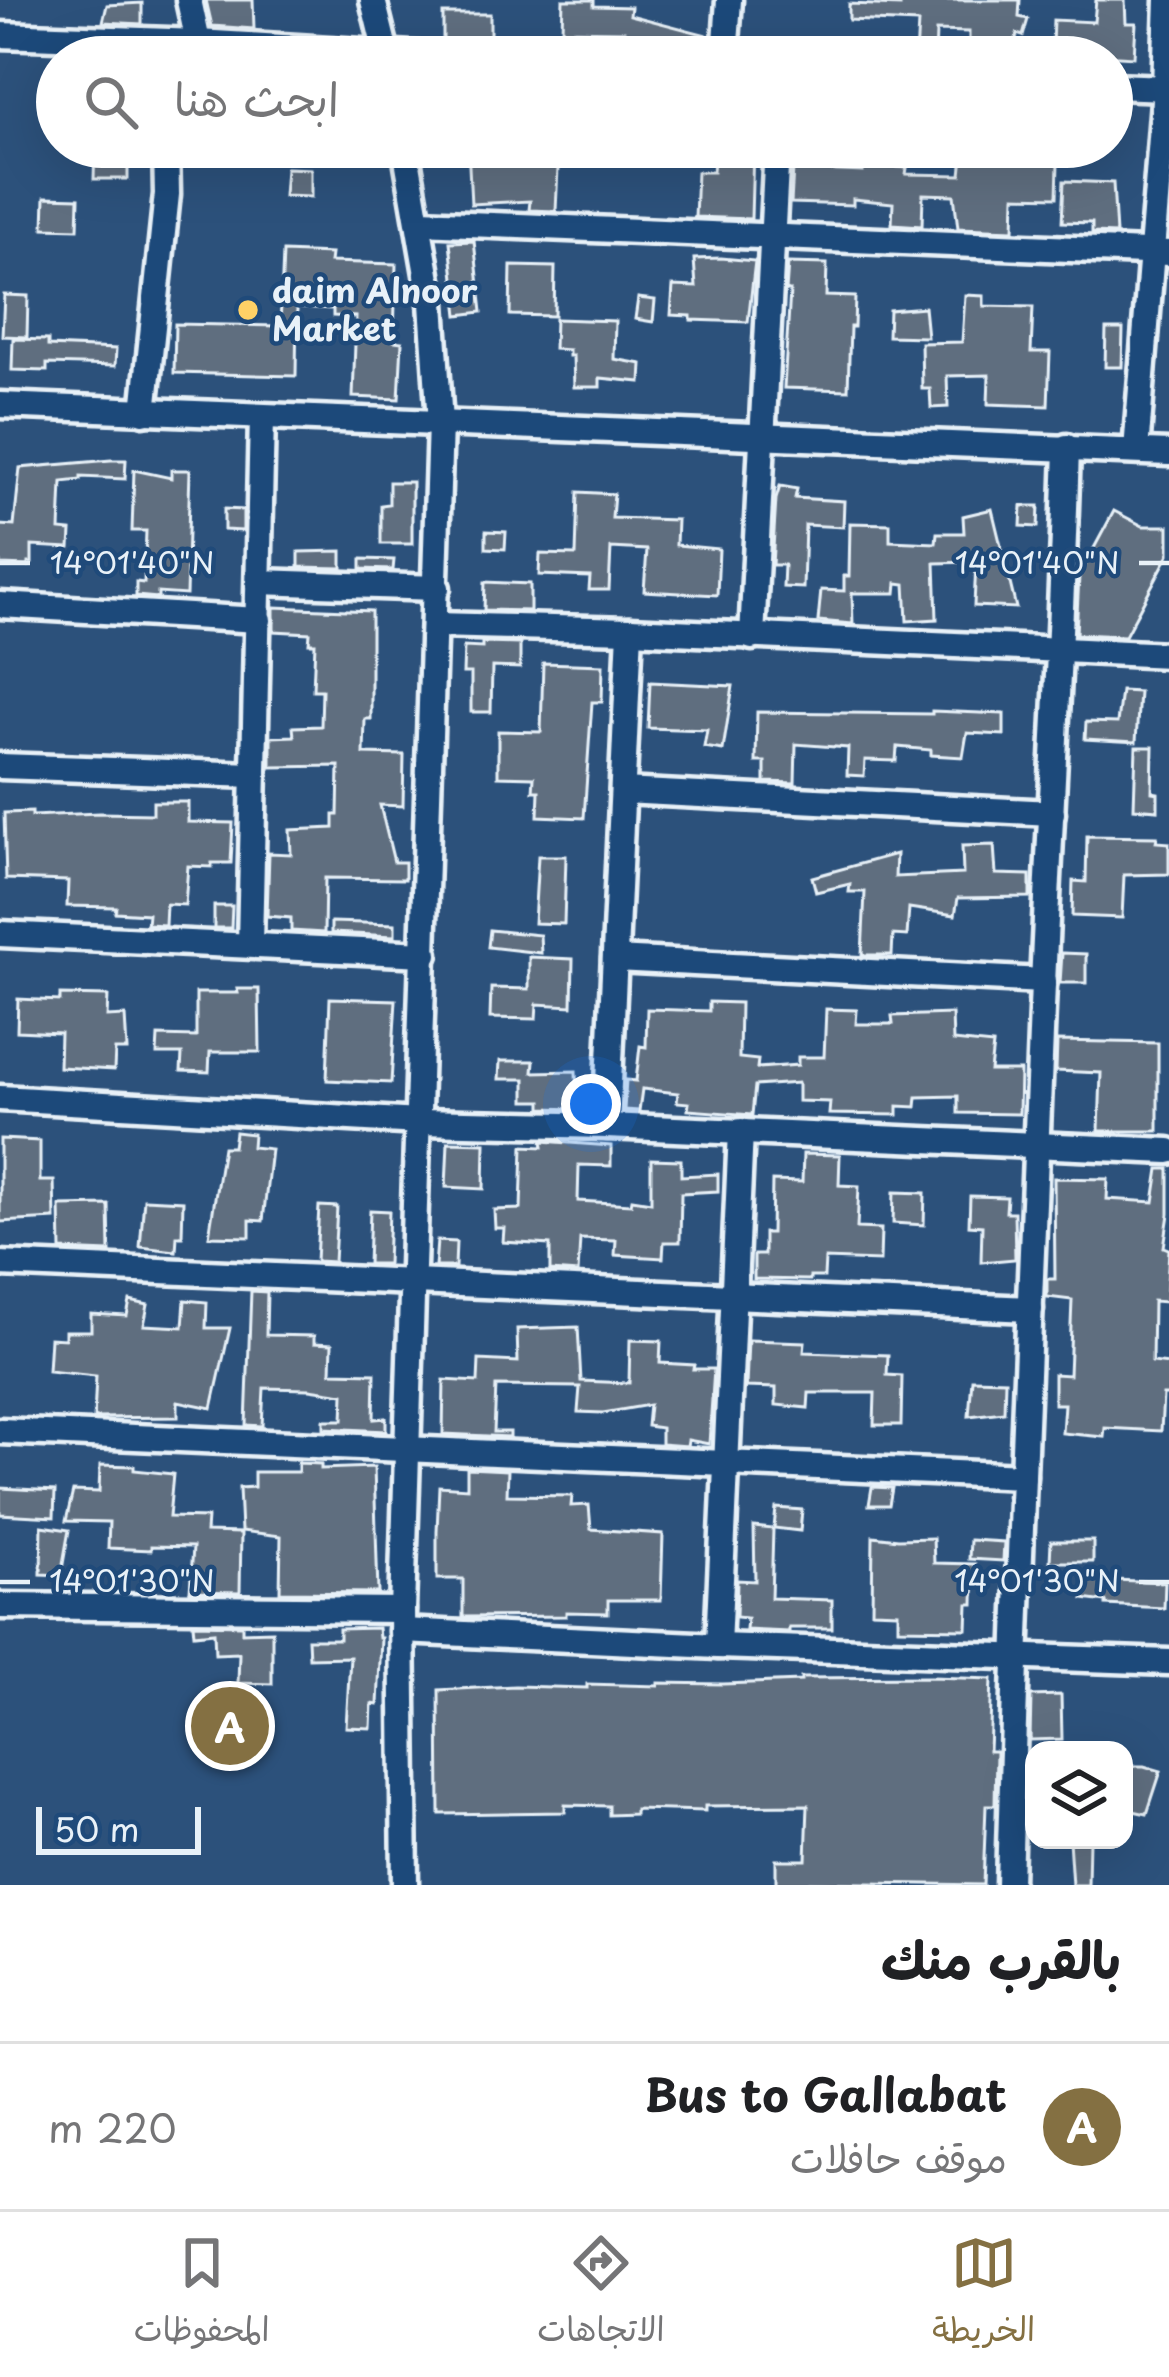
<!DOCTYPE html>
<html lang="ar">
<meta charset="utf-8">
<style>
:root{--surface:#fff;--page:#f2f2f2;--text:#202124;--muted:#757577;--line:#e0e0e0;--accent:#847042}
body{margin:0;font-family:"Playpen Sans","Playpen Sans Arabic",sans-serif;background:var(--page);color:var(--text);direction:rtl}
.controls{position:absolute;right:36px;bottom:36px;display:grid;overflow:hidden;border-radius:24px;box-shadow:0 12px 48px #0002}
.controls button{width:108px;height:108px;display:grid;place-items:center;padding:0;border:0;border-bottom:3px solid var(--line);background:var(--surface);color:var(--text);font:60px sans-serif}
.scale{position:absolute;left:36px;bottom:30px;width:165px;box-sizing:border-box;padding-left:12px;border:6px solid #e8f1f8;border-top:0;font-size:33px;line-height:42px;white-space:nowrap;color:#e8f1f8;-webkit-text-stroke:9px #1f4a7a;paint-order:stroke}
.you{position:absolute;left:591px;top:1104px;width:42px;height:42px;margin:-30px;border:9px solid #fff;border-radius:50%;background:#1a73e8;box-shadow:0 0 0 18px #1a73e833}
.badge{display:grid;place-items:center;width:78px;height:78px;border-radius:50%;background:var(--accent);color:#fff;font-size:39px;font-weight:700}
.pin{position:absolute;translate:-50% -50%;border:6px solid #fff;box-shadow:0 3px 12px #0006}
.list{margin:0;padding:0;list-style:none}
h2{display:flex;justify-content:space-between;align-items:center;height:156px;margin:0;padding:0 48px;font-size:51px}
h2 small{font-size:39px;font-weight:400;color:var(--muted)}
.list li{display:grid;grid-template-columns:78px 1fr auto;gap:36px;align-items:center;box-sizing:border-box;height:168px;padding:0 48px;border-top:3px solid var(--line)}
.list b{display:block;font-size:45px;white-space:nowrap}
.list p{margin:0;font-size:39px;white-space:nowrap;color:var(--muted)}
.list em{font-size:39px;font-style:normal;color:var(--muted)}
.icon{flex:none;width:66px;height:66px;fill:none;stroke:currentColor;stroke-width:2;stroke-linecap:round;stroke-linejoin:round}
.map{position:relative;flex:none;width:1169px;height:1885px;overflow:hidden;direction:ltr}
.search{position:absolute;background:var(--surface);box-shadow:0 12px 48px #0002;left:36px;right:36px;top:36px;height:132px;display:flex;align-items:center;gap:30px;box-sizing:border-box;padding:0 42px;border-radius:66px;color:var(--muted);font-size:45px}
.sheet{height:324px;background:var(--surface)}
nav{display:flex;justify-content:space-around;align-items:center;box-sizing:border-box;height:168px;border-top:3px solid var(--line);background:var(--surface);font-size:33px;color:var(--muted)}
nav a{display:grid;justify-items:center;gap:6px}
nav .on{color:var(--accent)}
.map>svg:first-child{display:block}
.building{fill:#5f6e7f;stroke:#e8f1f8;stroke-width:3}
.lines{fill:none;stroke-linecap:round;stroke-linejoin:round}
.minor-casing{stroke:#e8f1f8;stroke-width:33}
.minor{stroke:#1f4a7a;stroke-width:24}
.ticks{fill:none;stroke:#e8f1f8;stroke-width:4.5}
.poi-dot{fill:#ffd166;stroke:#1f4a7a;stroke-width:4.5}
.labels{text-anchor:middle;stroke-width:9;stroke-linejoin:round;paint-order:stroke}
.poi-label{font-size:33px;font-weight:bold;fill:#e8f1f8;stroke:#1f4a7a;text-anchor:start}
.ticks-label{font-size:30px;text-anchor:middle;fill:#e8f1f8;stroke:#1f4a7a;stroke-width:9;stroke-linejoin:round;paint-order:stroke}
</style>
<div class="map">
<svg width="1169" height="1885" viewBox="0 0 1169 1885">
<rect width="100%" height="100%" fill="#2c517b"/>
<filter id="ink" filterUnits="userSpaceOnUse"><feTurbulence type="fractalNoise" baseFrequency=".00833" numOctaves="2"/><feDisplacementMap in="SourceGraphic" scale="24" xChannelSelector="R" yChannelSelector="G"/><feConvolveMatrix kernelMatrix="1 2 1 2 8 2 1 2 1" color-interpolation-filters="sRGB"/></filter>
<g filter="url(#ink)">
<g class="building">
<polygon points="206,0 253,0 254,29 212,26"/>
<polygon points="563,0 594,0 594,6 631,7 630,15 707,35 706,40 657,41 624,35 624,31 562,30"/>
<polygon points="900,0 1020,0 1019,17 1028,19 1023,36 1017,34 1013,53 969,46 969,32 936,31 935,57 916,57 918,23 849,20 849,4 900,6"/>
<polygon points="1096,0 1125,0 1126,23 1136,23 1134,57 1070,53 1070,47 1052,47 1053,20 1094,22"/>
<polygon points="142,3 142,24 103,22 107,5"/>
<polygon points="443,14 490,14 490,46 457,46 443,40"/>
<polygon points="95,147 128,147 128,179 94,179"/>
<polygon points="468,147 559,147 556,211 529,210 530,201 471,204"/>
<polygon points="715,147 753,147 751,219 695,217 697,172 713,172"/>
<polygon points="864,147 898,147 897,167 907,168 906,174 961,175 963,156 1058,163 1057,197 1015,196 1014,230 958,228 954,195 923,194 922,226 892,224 893,203 853,199 853,205 791,203 793,169 863,172"/>
<polygon points="286,168 311,169 311,197 284,196"/>
<polygon points="1064,181 1113,183 1116,234 1092,233 1092,223 1062,222"/>
<polygon points="45,197 79,198 78,229 44,228"/>
<polygon points="474,241 482,312 458,315 450,242"/>
<polygon points="283,252 331,254 330,262 396,264 394,341 402,342 399,399 353,397 356,317 333,316 333,309 297,307 296,376 174,373 175,324 280,326"/>
<polygon points="721,258 755,261 748,322 691,320 691,316 671,315 673,286 696,287 694,259"/>
<polygon points="788,263 827,264 826,296 855,297 854,327 850,327 848,390 784,388 790,291 786,291"/>
<polygon points="511,266 555,267 554,316 510,315"/>
<polygon points="4,295 28,296 27,337 2,336"/>
<polygon points="965,295 984,296 984,306 1033,307 1031,352 1050,352 1048,406 988,404 989,375 947,376 948,407 931,408 930,389 922,389 921,343 962,342"/>
<polygon points="638,298 655,300 653,322 635,319"/>
<polygon points="924,307 927,337 888,336 889,310"/>
<polygon points="555,319 615,321 614,359 642,364 641,382 600,378 600,387 574,387 573,356 569,356 569,350 554,349"/>
<polygon points="1106,329 1123,329 1122,367 1105,367"/>
<polygon points="13,339 48,340 48,346 116,349 115,366 47,364 47,371 12,370"/>
<polygon points="111,460 126,460 125,479 81,477 81,480 62,482 60,530 71,531 70,548 32,546 32,563 28,563 28,566 0,565 0,525 14,526 20,468"/>
<polygon points="134,470 171,478 171,470 190,470 186,595 158,593 158,598 136,596 136,582 144,583 146,531 132,531"/>
<polygon points="389,482 412,482 412,544 381,544 381,505 389,504"/>
<polygon points="780,486 797,489 795,498 844,501 843,527 805,525 803,588 783,587 784,565 772,565 776,499"/>
<polygon points="578,492 614,494 612,518 677,520 676,545 719,549 717,595 644,591 647,550 611,548 609,590 589,590 590,577 539,575 540,554 576,555"/>
<polygon points="1022,506 1039,506 1038,527 1021,526"/>
<polygon points="224,509 243,510 243,531 224,530"/>
<polygon points="992,509 1016,608 974,606 976,562 935,563 937,619 907,621 905,584 897,583 896,593 852,593 853,624 818,621 821,590 844,591 844,576 849,576 850,523 890,524 890,541 936,543 937,533 964,533 963,516"/>
<polygon points="1114,511 1143,526 1169,526 1169,554 1125,636 1076,634 1079,576"/>
<polygon points="486,531 506,532 505,549 486,548"/>
<polygon points="342,551 342,568 299,567 299,552"/>
<polygon points="361,559 394,560 393,570 361,569"/>
<polygon points="485,582 530,584 530,611 484,610"/>
<polygon points="274,607 371,611 371,719 365,719 364,754 404,755 403,806 380,805 394,862 405,862 405,879 325,878 324,933 291,931 291,918 267,916 269,853 291,854 290,830 334,828 334,815 338,815 339,766 271,767 271,737 294,736 293,727 321,726 322,690 313,690 315,643 309,643 310,633 274,631"/>
<polygon points="482,643 520,644 520,668 492,667 491,712 471,712 471,673 463,673 464,647 482,648"/>
<polygon points="543,663 603,665 602,702 592,702 584,818 538,816 539,791 533,791 534,777 498,776 498,731 541,732"/>
<polygon points="650,682 733,686 723,750 704,747 707,730 648,728"/>
<polygon points="1121,691 1139,692 1136,742 1085,739 1086,722 1117,723"/>
<polygon points="932,711 1004,714 1004,735 967,733 963,757 931,755 931,750 897,747 896,761 865,760 864,776 847,775 848,748 796,744 795,783 765,782 765,762 756,762 757,712 932,714"/>
<polygon points="1136,747 1153,747 1152,792 1158,793 1158,810 1134,808"/>
<polygon points="153,802 188,802 188,822 233,823 231,863 212,863 212,867 188,866 185,905 166,904 165,925 147,924 148,914 115,912 116,907 67,906 68,881 6,879 4,813 32,812 32,816 99,813 153,814"/>
<polygon points="1087,836 1157,837 1156,842 1169,843 1169,874 1124,875 1122,918 1072,916 1073,881 1086,882"/>
<polygon points="994,845 996,874 1030,875 1030,897 958,898 955,915 909,908 907,936 893,935 892,955 862,955 865,892 849,892 850,884 816,892 812,877 896,854 895,877 963,874 962,846"/>
<polygon points="538,856 566,856 564,924 534,923"/>
<polygon points="214,906 232,906 231,928 214,928"/>
<polygon points="331,922 395,924 395,936 331,933"/>
<polygon points="490,930 540,935 541,953 488,947"/>
<polygon points="1062,953 1086,954 1086,983 1060,983"/>
<polygon points="529,957 573,959 572,1006 537,1004 536,1019 490,1018 491,988 529,989"/>
<polygon points="237,989 259,989 260,1052 210,1052 209,1072 181,1071 182,1054 157,1054 158,1036 196,1037 196,993 238,993"/>
<polygon points="60,995 108,996 107,1017 125,1016 127,1050 115,1050 114,1070 59,1067 60,1033 17,1031 18,999 60,1001"/>
<polygon points="330,998 396,1000 391,1083 327,1080"/>
<polygon points="709,1002 740,1003 739,1058 758,1060 757,1068 798,1065 798,1057 824,1057 826,1009 857,1010 856,1024 893,1024 892,1016 952,1014 953,1041 993,1045 990,1071 1020,1071 1019,1114 958,1113 958,1096 917,1097 916,1107 898,1106 898,1115 829,1114 830,1102 798,1101 798,1083 755,1086 752,1115 688,1110 689,1103 677,1102 678,1093 642,1089 639,1111 624,1110 626,1080 636,1081 640,1046 646,1047 647,1009 709,1011"/>
<polygon points="1057,1041 1158,1043 1158,1131 1099,1131 1101,1073 1056,1071"/>
<polygon points="500,1061 534,1061 533,1072 576,1071 577,1109 542,1108 542,1101 525,1101 525,1079 499,1079"/>
<polygon points="235,1132 253,1134 252,1147 271,1149 263,1221 250,1220 250,1237 209,1236 223,1147 233,1147"/>
<polygon points="0,1139 40,1141 40,1181 54,1181 55,1219 0,1222"/>
<polygon points="542,1141 611,1146 611,1166 579,1165 578,1201 631,1204 632,1199 651,1202 651,1159 681,1160 681,1176 718,1174 718,1191 681,1193 680,1242 664,1242 663,1258 615,1255 616,1240 580,1239 578,1273 550,1271 550,1245 503,1242 504,1228 495,1228 494,1210 521,1209 523,1146 543,1147"/>
<polygon points="448,1142 485,1143 484,1189 446,1187"/>
<polygon points="803,1154 840,1155 839,1185 859,1186 857,1228 881,1229 880,1261 825,1259 824,1277 810,1277 810,1280 754,1279 754,1255 764,1255 764,1233 771,1233 772,1181 802,1182"/>
<polygon points="1159,1169 1169,1169 1169,1214 1164,1247 1169,1249 1166,1302 1153,1301 1152,1362 1169,1364 1169,1395 1163,1395 1161,1431 1105,1428 1104,1437 1062,1433 1064,1404 1054,1404 1054,1374 1069,1375 1072,1300 1047,1297 1047,1279 1055,1279 1054,1178 1108,1179 1107,1199 1154,1202"/>
<polygon points="894,1192 925,1193 924,1225 893,1223"/>
<polygon points="970,1196 1007,1197 1006,1212 1014,1212 1015,1259 981,1262 982,1226 969,1225"/>
<polygon points="144,1199 183,1201 182,1236 177,1236 176,1251 140,1247"/>
<polygon points="109,1205 110,1252 61,1250 60,1206"/>
<polygon points="319,1206 337,1207 334,1262 316,1261"/>
<polygon points="370,1210 389,1211 387,1264 368,1264"/>
<polygon points="437,1241 456,1242 455,1267 435,1267"/>
<polygon points="251,1291 267,1292 266,1335 314,1336 314,1343 332,1344 331,1372 375,1373 374,1419 386,1418 386,1431 324,1428 324,1420 343,1420 344,1394 310,1389 264,1388 262,1426 246,1425"/>
<polygon points="185,1300 207,1302 206,1328 230,1328 212,1408 178,1401 178,1417 94,1418 96,1376 48,1371 50,1338 65,1339 65,1331 91,1331 91,1314 127,1316 130,1301 148,1305 144,1325 183,1327"/>
<polygon points="578,1327 581,1381 629,1383 630,1340 661,1341 660,1363 694,1365 693,1369 714,1369 709,1444 688,1440 687,1446 661,1444 661,1428 647,1426 649,1405 603,1413 578,1412 580,1387 496,1386 494,1432 510,1432 510,1437 443,1434 444,1380 478,1382 479,1360 518,1362 517,1329"/>
<polygon points="748,1340 805,1342 804,1352 888,1355 887,1375 902,1376 901,1425 874,1425 875,1393 809,1393 808,1408 776,1405 776,1388 746,1387"/>
<polygon points="972,1379 1005,1380 1004,1412 969,1416"/>
<polygon points="298,1463 321,1464 321,1469 374,1467 378,1593 280,1592 281,1536 241,1531 239,1488 254,1487 254,1472 298,1472"/>
<polygon points="100,1465 134,1466 134,1470 173,1474 169,1517 207,1518 206,1532 241,1533 240,1592 190,1591 193,1547 151,1546 151,1550 108,1548 109,1522 66,1521 73,1491 99,1492"/>
<polygon points="467,1468 508,1470 507,1495 572,1496 571,1506 589,1505 591,1529 663,1534 661,1600 608,1600 608,1613 566,1612 566,1616 463,1617 463,1579 437,1579 437,1531 439,1486 467,1488"/>
<polygon points="872,1487 892,1488 889,1505 869,1505"/>
<polygon points="0,1488 55,1491 54,1517 0,1514"/>
<polygon points="776,1508 802,1510 800,1531 774,1528"/>
<polygon points="42,1526 69,1530 61,1575 41,1574"/>
<polygon points="754,1527 773,1529 771,1598 832,1600 832,1628 789,1628 789,1632 746,1630 747,1618 736,1617 737,1580 755,1581"/>
<polygon points="873,1536 898,1539 933,1538 934,1563 975,1564 974,1604 968,1604 967,1629 898,1628 898,1612 872,1611"/>
<polygon points="970,1540 1004,1542 1003,1561 969,1559"/>
<polygon points="1051,1541 1093,1541 1093,1562 1050,1562"/>
<polygon points="1085,1579 1165,1582 1164,1608 1106,1605 1106,1602 1083,1599"/>
<polygon points="193,1624 242,1625 242,1632 272,1631 272,1684 238,1683 239,1653 215,1654 214,1632 194,1634"/>
<polygon points="378,1628 379,1638 381,1638 378,1705 372,1704 371,1728 346,1727 350,1657 309,1658 308,1639 339,1639 339,1629"/>
<polygon points="931,1677 992,1679 989,1751 996,1751 995,1805 986,1805 983,1885 810,1882 810,1885 776,1885 776,1860 806,1860 808,1805 705,1806 705,1811 635,1809 635,1814 609,1815 609,1806 565,1805 565,1812 440,1814 439,1690 515,1686 587,1688 587,1684 658,1686 658,1683 723,1684 801,1681 801,1678"/>
<polygon points="1061,1695 1062,1739 1030,1740 1031,1696"/>
<polygon points="1029,1752 1034,1752 1034,1806 1028,1806"/>
<polygon points="1124,1766 1144,1766 1161,1771 1147,1814 1124,1809"/>
<polygon points="1069,1840 1089,1840 1088,1885 1072,1885"/>
</g>
<g class="lines">
<g class="minor-casing">
<g id="minor">
<polyline points="189,0 198,42"/>
<polyline points="373,0 387,57"/>
<polyline points="0,35 198,42 445,57"/>
<polyline points="725,57 729,0"/>
<polyline points="1112,86 1169,88"/>
<polyline points="405,147 432,303 440,423 402,1610 405,1885"/>
<polyline points="420,222 1169,253"/>
<polyline points="0,405 1169,453"/>
<polyline points="144,412 167,194 166,147"/>
<polyline points="1136,451 1165,88 1168,0"/>
<polyline points="259,582 437,588"/>
<polyline points="0,605 259,620"/>
<polyline points="435,625 630,630 1169,655"/>
<polyline points="752,637 777,147"/>
<polyline points="0,766 254,775"/>
<polyline points="623,791 1052,813"/>
<polyline points="0,934 425,954"/>
<polyline points="250,944 262,417"/>
<polyline points="615,959 1044,981"/>
<polyline points="0,1098 419,1122 607,1126 1169,1151"/>
<polyline points="607,1126 630,630"/>
<polyline points="0,1264 1030,1309"/>
<path d="M0 1431C341 1444 682 1464 1023 1476"/>
<polyline points="0,1606 402,1610"/>
<polyline points="402,1631 718,1646 1169,1662"/>
<polyline points="718,1646 741,1131"/>
<path d="M1009 1885C1017 1585 1031 1284 1043 984 1051 805 1062 626 1067 447"/>
</g>
</g>
<use href="#minor" class="minor"/>
</g>
</g>
<path class="ticks" d="M0 563H30M1139 563H1169M0 1582H30M1139 1582H1169"/>
<circle class="poi-dot" cx="248" cy="310" r="12"/>
<g class="labels">
<g class="poi-label">
<text x="272" y="303">daim Alnoor<tspan x="272" dy="38">Market</tspan></text>
</g>
</g>
<g class="ticks-label">
<text x="132" y="574">14°01'40"N</text>
<text x="1037" y="574">14°01'40"N</text>
<text x="132" y="1592">14°01'30"N</text>
<text x="1037" y="1592">14°01'30"N</text>
</g>
</svg>
<div class="controls">
<button><svg class="icon" aria-label="layers" viewBox="0 0 24 24"><path d="M12 4l9 5-9 5-9-5zM3 14l9 5 9-5"/></svg></button>
</div>
<div class="scale">50 m</div>
<div class="you"></div>
<div class="pin badge" style="left:230px;top:1726px">A</div>
<div class="search"><svg class="icon" aria-label="search" viewBox="0 0 24 24"><circle cx="10" cy="10" r="6"/><path d="M15 15l6 6"/></svg>ابحث هنا</div>
</div>
<section class="sheet">
<h2>بالقرب منك<small></small></h2>
<ul class="list">
<li><span class="badge">A</span><div><b>Bus to Gallabat</b><p>موقف حافلات</p></div><em>220 m</em></li>
</ul>
</section>
<nav>
<a class="on"><svg class="icon" aria-label="map" viewBox="0 0 24 24"><path d="M3 6l6-2 6 2 6-2v14l-6 2-6-2-6 2zM9 4v14M15 6v14"/></svg>الخريطة</a>
<a><svg class="icon" aria-label="directions" viewBox="0 0 24 24"><path d="M12 3l9 9-9 9-9-9zM9 14v-3h6M13 9l2 2-2 2"/></svg>الاتجاهات</a>
<a><svg class="icon" aria-label="saved" viewBox="0 0 24 24"><path d="M7 4h10v16l-5-4-5 4z"/></svg>المحفوظات</a>
</nav>
